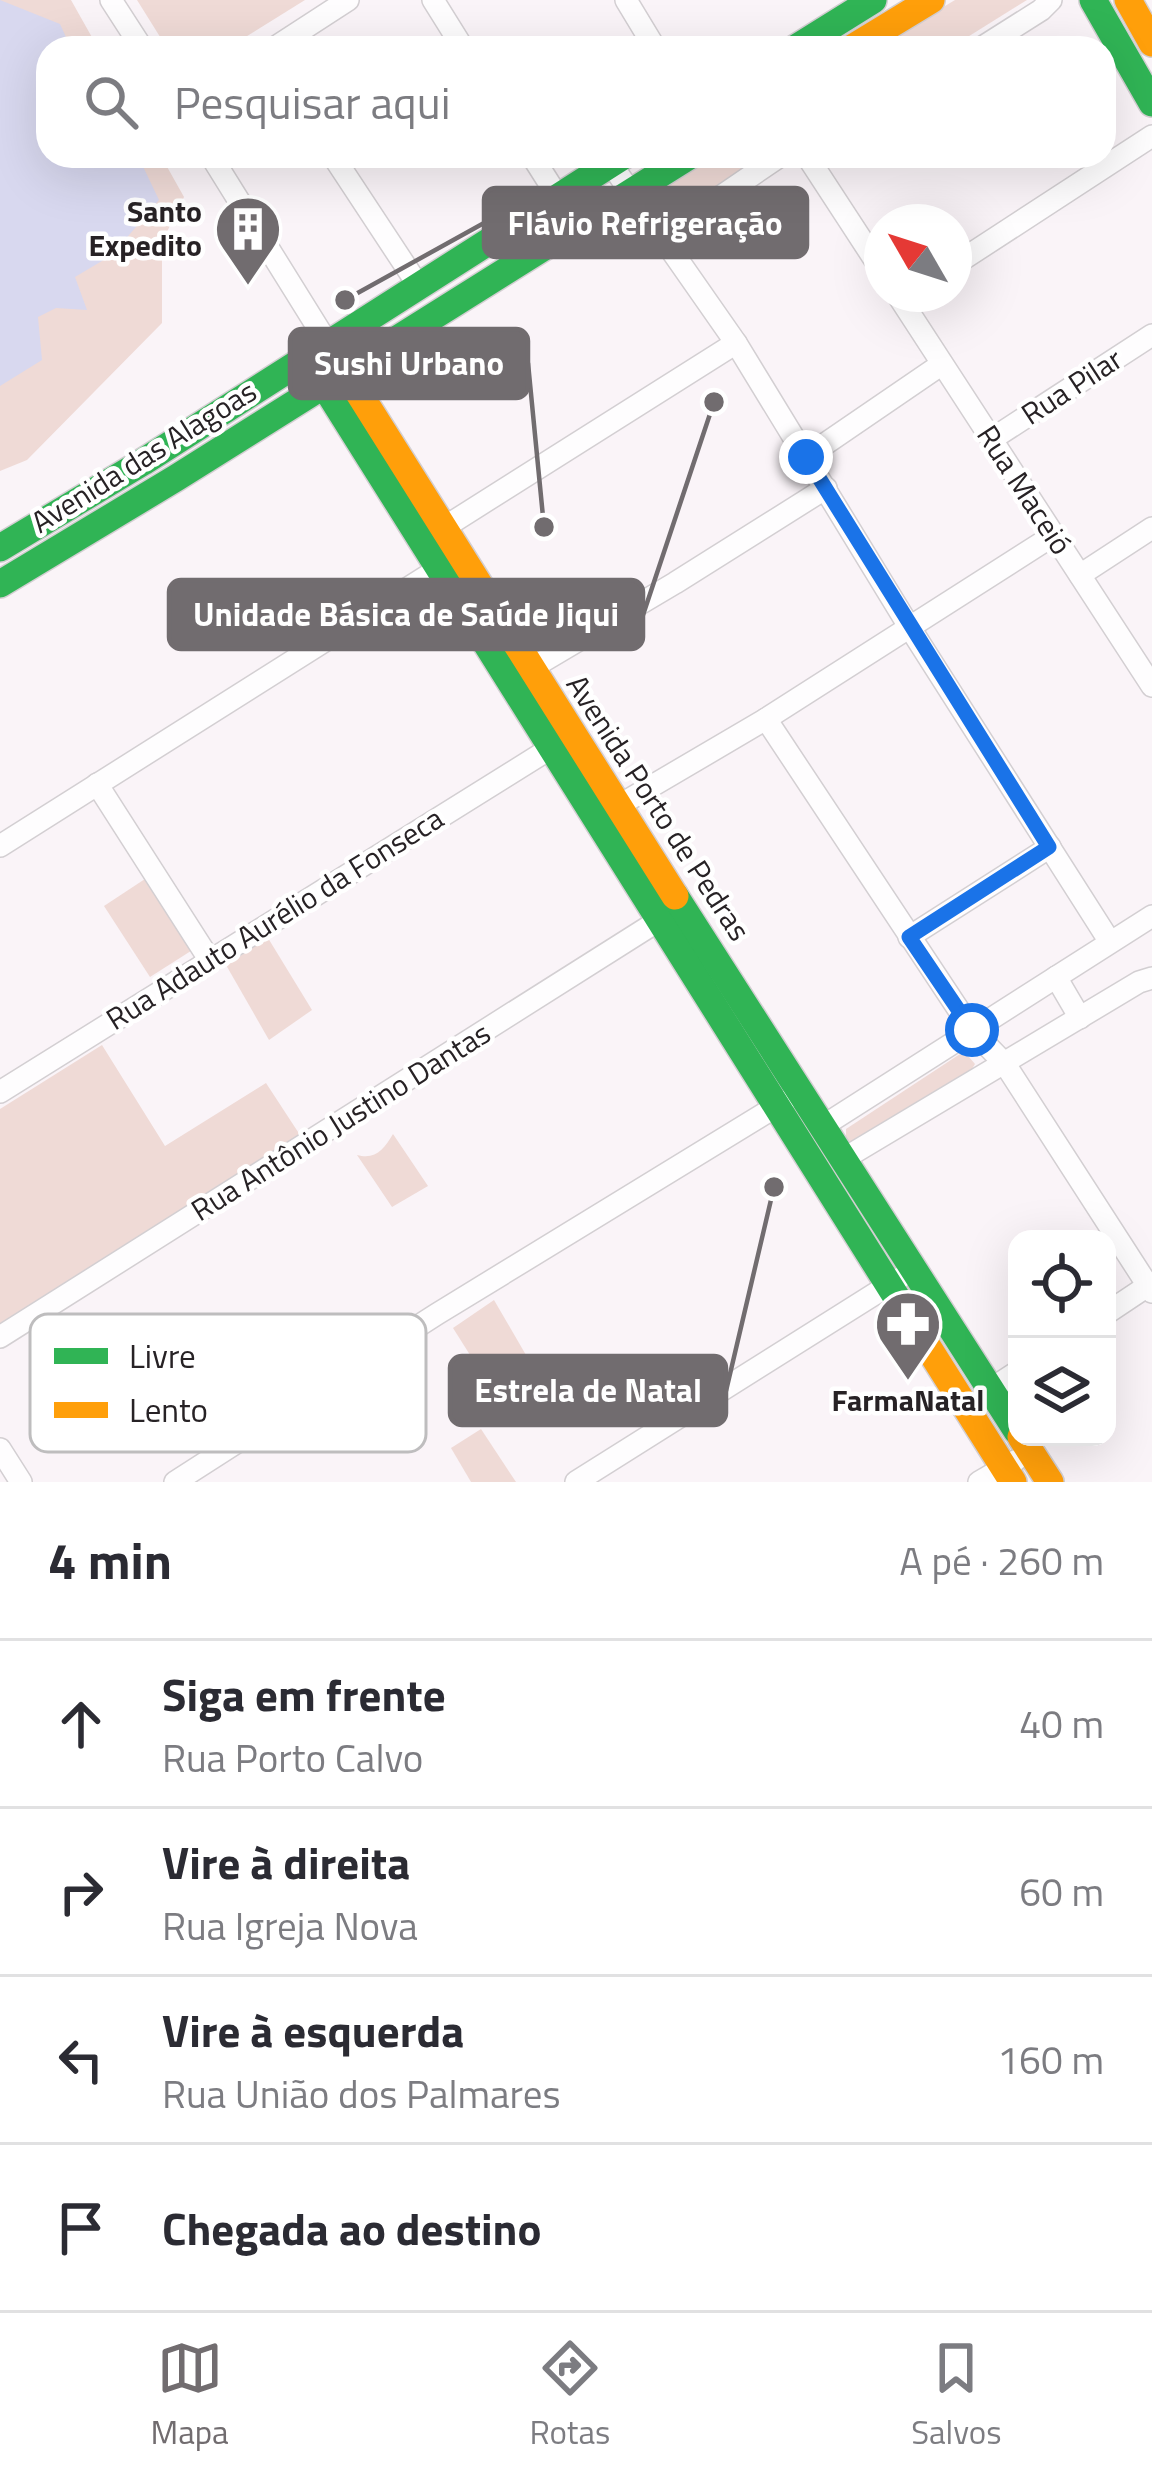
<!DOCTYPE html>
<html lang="pt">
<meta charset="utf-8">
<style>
:root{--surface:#fff;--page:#f2f2f3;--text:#2b2b33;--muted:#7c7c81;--line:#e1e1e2;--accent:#716c6f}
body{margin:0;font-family:"Titillium Web",sans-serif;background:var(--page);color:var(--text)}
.controls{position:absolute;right:36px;bottom:36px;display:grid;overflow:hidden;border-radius:24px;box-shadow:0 12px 48px #0002}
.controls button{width:108px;height:108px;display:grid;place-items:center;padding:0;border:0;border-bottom:3px solid var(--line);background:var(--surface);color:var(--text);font:60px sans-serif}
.compass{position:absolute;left:864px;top:204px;width:108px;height:108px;border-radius:50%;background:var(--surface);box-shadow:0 12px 48px #0002;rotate:309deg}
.stop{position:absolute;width:36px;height:36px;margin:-27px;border:9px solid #1a73e8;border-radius:50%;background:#fff}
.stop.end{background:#1a73e8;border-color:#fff;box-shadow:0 3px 12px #0008}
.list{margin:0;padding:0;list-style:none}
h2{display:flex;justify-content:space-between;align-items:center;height:156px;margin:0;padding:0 48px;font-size:51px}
h2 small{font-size:39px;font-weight:400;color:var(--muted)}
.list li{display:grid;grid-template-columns:78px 1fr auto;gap:36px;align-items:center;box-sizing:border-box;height:168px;padding:0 48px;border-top:3px solid var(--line)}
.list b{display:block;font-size:45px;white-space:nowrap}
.list p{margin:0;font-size:39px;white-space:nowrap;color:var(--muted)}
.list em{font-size:39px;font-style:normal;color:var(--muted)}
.icon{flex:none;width:66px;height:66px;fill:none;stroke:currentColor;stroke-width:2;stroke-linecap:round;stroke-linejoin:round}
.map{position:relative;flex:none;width:1152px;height:1482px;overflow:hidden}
.search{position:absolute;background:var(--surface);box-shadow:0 12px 48px #0002;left:36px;right:36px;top:36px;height:132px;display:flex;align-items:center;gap:30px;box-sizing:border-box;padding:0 42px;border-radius:36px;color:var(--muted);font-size:45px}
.sheet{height:828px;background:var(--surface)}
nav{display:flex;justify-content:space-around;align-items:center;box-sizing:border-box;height:168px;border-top:3px solid var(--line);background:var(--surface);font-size:33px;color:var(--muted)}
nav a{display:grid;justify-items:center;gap:6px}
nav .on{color:var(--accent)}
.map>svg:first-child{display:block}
.green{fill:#efdad6}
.water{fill:#d8d8ef}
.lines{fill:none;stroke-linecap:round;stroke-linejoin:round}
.street-casing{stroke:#d3cfd2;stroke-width:24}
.fast-casing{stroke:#d3cfd2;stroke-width:30}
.slow-casing{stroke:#d3cfd2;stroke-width:30}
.street{stroke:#fefdfe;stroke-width:21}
.fast{stroke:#30b455;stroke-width:27}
.slow{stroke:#ff9f0a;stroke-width:27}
.route{stroke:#1a73e8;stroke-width:15}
.labels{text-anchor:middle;stroke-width:9;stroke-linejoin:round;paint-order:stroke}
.poi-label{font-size:30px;font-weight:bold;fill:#272225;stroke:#fff;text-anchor:end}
.street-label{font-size:30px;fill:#272225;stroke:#fff}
.key{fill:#fff;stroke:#bebdbe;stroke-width:3}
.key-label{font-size:33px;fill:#272225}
.leader{fill:none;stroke:#716c6f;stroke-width:4.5}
.callout-dot{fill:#716c6f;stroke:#fff;stroke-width:4.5}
.callout{fill:#716c6f;stroke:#716c6f;stroke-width:4.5}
.callout-label{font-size:33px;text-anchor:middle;font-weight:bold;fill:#fff}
</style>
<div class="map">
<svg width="1152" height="1482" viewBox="0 0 1152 1482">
<rect width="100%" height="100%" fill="#faf4f8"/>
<g class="green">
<polygon points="0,0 71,0 98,48 48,48 48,156 161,156 184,197 162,242 162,323 27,460 0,471"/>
<polygon points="137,0 305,0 228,48 167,48"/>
<polygon points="955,0 1027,0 950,48 875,48"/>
<polygon points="715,156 768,156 664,222 649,198"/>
<polygon points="148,877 194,949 150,977 104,906"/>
<polygon points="268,938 312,1010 269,1040 226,965"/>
<polygon points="102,1045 165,1146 266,1083 300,1135 0,1324 0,1109"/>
<polygon points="960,1054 969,1057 975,1064 969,1074 855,1144 846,1139 846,1129"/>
<path d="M393 1134 428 1186 392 1207 357 1155C376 1160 384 1149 393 1134Z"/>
<polygon points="494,1300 537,1374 499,1401 453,1328"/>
<polygon points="481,1429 516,1482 471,1482 451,1448"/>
</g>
<polygon class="water" points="0,0 60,24 71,48 48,48 48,156 138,156 159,200 112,255 75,277 87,310 56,308 38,317 42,360 0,386"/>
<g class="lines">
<g class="street-casing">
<g id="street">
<polyline points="111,0 142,48"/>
<polyline points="433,0 463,48"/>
<polyline points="626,0 655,48"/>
<polyline points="274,48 348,0"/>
<polyline points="981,48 1041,10 1051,0"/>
<polyline points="211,156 328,344"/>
<polyline points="333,156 418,285"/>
<polyline points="532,156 577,227"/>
<polyline points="807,156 882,271"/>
<polyline points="611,164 736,343 910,628 1110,942"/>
<polyline points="663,236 780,156"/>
<polyline points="954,265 1152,136"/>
<polyline points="897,294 1152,686"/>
<polyline points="992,439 1152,335"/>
<polyline points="806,457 942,364"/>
<polyline points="440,530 736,343"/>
<polyline points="1080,575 1152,528"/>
<polyline points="530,669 675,583 826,488"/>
<polyline points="766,719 972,1030 1005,1064 1152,1292"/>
<polyline points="97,784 209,959"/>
<polyline points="618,806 766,719 1054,535"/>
<polyline points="0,846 451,561"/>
<polyline points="909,937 1050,847"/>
<polyline points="1056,977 1080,1018"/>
<polyline points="0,1092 551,748"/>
<polyline points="823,1126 1152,916"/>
<polyline points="845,1158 1139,982 1152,978"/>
<polyline points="1107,1313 1152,1283"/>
<polyline points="0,1337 669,914"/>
<polyline points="991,1389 1017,1372"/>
<polyline points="0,1449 21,1482"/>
<polyline points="175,1482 437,1314 785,1101"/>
<polyline points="576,1482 900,1278"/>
<polyline points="979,1482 1015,1461"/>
</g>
</g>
<g class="fast-casing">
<g id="fast">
<polyline points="1093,0 1152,103"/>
<polyline points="796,48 873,0"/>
<polyline points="324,385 924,1341"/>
<polyline points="0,548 143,462 623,156"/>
<polyline points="0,584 176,478 689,156"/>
<polyline points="675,896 1017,1431"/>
</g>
</g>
<g class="slow-casing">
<g id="slow">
<polyline points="1128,0 1152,43"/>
<polyline points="852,48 931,0"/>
<polyline points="328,344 675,896"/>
<polyline points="924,1341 1013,1482"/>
<polyline points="1021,1437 1050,1482"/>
</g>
</g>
<use href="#street" class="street"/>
<use href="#fast" class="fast"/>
<use href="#slow" class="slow"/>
</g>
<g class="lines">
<polyline class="route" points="806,457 1049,847 909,937 972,1030"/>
</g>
<defs>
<g id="building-pin" transform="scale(3.45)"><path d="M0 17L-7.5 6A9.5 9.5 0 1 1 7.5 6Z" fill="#716c6f" stroke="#fff"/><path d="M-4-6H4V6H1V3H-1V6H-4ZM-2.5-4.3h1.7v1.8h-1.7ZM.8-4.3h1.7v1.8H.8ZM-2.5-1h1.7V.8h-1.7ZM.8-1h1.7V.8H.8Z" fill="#fff"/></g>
<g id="pharmacy-pin" transform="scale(3.45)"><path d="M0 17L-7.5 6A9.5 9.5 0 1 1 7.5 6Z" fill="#716c6f" stroke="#fff"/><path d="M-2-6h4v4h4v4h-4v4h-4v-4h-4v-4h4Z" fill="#fff"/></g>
</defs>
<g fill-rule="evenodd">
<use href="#building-pin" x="248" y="229"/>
<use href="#pharmacy-pin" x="908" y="1324"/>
</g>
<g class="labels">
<g class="poi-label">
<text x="202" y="222">Santo<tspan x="202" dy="34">Expedito</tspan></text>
<text x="908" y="1411" text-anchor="middle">FarmaNatal</text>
</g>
<g class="street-label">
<text transform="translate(1072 387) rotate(-33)" y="10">Rua Pilar</text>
<text transform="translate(144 457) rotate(-32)" y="10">Avenida das Alagoas</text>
<text transform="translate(1024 490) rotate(57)" y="10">Rua Maceió</text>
<text transform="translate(658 808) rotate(57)" y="10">Avenida Porto de Pedras</text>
<text transform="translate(275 919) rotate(-32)" y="10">Rua Adauto Aurélio da Fonseca</text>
<text transform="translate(341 1122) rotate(-32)" y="10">Rua Antônio Justino Dantas</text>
</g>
</g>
<rect x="30" y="1314" width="396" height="138" rx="18" class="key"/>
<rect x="54" y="1348" width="54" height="16" fill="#30b455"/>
<rect x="54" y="1402" width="54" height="16" fill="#ff9f0a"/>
<g class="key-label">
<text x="129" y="1368">Livre</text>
<text x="129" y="1422">Lento</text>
</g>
<path class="leader" d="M345 300L484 223M544 527L528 363M714 402L643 615M774 1187L726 1391"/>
<g class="callout-dot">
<circle cx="345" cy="300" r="12"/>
<circle cx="544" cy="527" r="12"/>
<circle cx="714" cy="402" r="12"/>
<circle cx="774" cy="1187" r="12"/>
</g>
<g class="callout">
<rect x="484" y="188" width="323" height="69" rx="12"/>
<rect x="290" y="329" width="238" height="69" rx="12"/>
<rect x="169" y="580" width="474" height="69" rx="12"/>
<rect x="450" y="1356" width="276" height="69" rx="12"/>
</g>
<g class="callout-label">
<text x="645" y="235">Flávio Refrigeração</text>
<text x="409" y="375">Sushi Urbano</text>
<text x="406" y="626">Unidade Básica de Saúde Jiqui</text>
<text x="588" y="1402">Estrela de Natal</text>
</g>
</svg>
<div class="controls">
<button><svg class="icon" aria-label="locate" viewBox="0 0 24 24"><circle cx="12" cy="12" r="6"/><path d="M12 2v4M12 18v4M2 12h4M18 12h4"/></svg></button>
<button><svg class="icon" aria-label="layers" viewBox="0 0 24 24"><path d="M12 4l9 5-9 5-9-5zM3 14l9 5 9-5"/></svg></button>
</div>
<svg class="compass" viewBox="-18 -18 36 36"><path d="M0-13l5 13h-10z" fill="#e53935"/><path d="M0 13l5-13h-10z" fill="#7c7c81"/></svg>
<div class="stop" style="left:972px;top:1030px"></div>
<div class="stop end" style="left:806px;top:457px"></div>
<div class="search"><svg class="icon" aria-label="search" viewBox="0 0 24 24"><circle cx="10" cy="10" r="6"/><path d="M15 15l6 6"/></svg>Pesquisar aqui</div>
</div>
<section class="sheet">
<h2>4 min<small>A pé · 260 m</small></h2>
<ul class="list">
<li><svg class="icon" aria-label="ahead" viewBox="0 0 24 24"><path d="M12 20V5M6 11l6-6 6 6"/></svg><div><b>Siga em frente</b><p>Rua Porto Calvo</p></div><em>40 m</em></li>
<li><svg class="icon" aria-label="right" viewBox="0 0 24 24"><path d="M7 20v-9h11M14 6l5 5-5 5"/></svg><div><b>Vire à direita</b><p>Rua Igreja Nova</p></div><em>60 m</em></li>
<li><svg class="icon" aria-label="left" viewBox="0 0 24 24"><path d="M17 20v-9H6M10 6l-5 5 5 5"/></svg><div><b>Vire à esquerda</b><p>Rua União dos Palmares</p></div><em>160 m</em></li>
<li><svg class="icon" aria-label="arrive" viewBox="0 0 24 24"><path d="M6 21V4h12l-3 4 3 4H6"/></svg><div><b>Chegada ao destino</b></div></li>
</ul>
</section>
<nav>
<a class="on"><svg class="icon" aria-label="map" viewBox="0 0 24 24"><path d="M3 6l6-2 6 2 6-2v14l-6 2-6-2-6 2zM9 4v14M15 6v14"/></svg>Mapa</a>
<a><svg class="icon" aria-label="directions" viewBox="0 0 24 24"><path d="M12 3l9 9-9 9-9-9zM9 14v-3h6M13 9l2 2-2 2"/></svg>Rotas</a>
<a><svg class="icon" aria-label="saved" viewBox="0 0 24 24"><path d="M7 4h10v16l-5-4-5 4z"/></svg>Salvos</a>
</nav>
